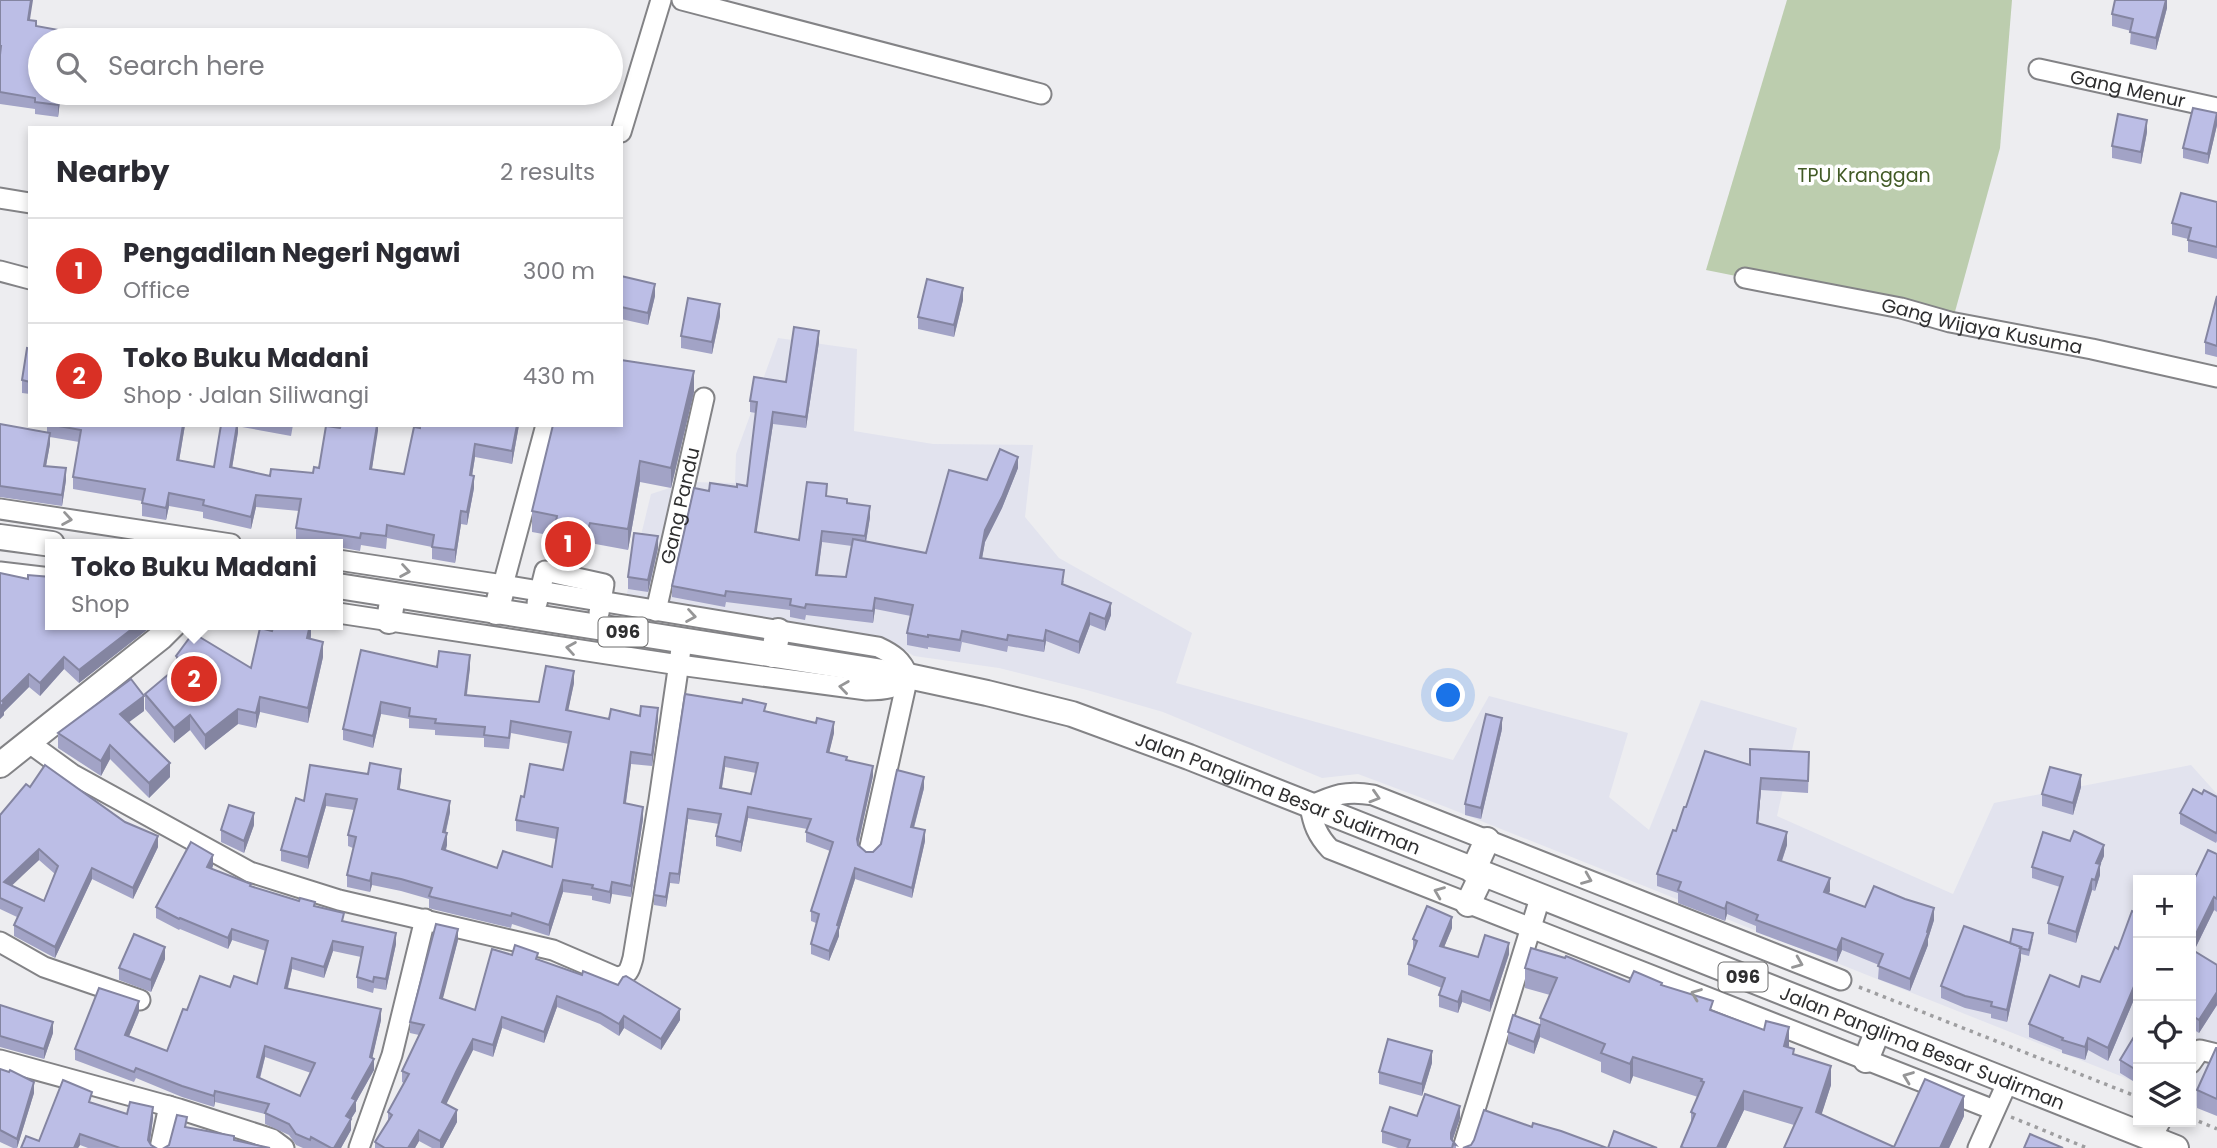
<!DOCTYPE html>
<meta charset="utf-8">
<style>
:root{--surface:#fff;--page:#f7f7f7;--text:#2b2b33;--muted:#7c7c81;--line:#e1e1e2;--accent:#d93025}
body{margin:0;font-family:Poppins,sans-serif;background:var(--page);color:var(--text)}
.controls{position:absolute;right:21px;bottom:21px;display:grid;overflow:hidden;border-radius:0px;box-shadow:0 4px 10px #0003}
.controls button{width:63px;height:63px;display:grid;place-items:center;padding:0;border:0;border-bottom:2px solid var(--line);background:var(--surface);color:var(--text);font:35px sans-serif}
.you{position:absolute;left:1449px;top:696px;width:24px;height:24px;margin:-18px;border:5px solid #fff;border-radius:50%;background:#1a73e8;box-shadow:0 0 0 10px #1a73e833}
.badge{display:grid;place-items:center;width:46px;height:46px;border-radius:50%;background:var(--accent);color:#fff;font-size:23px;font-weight:700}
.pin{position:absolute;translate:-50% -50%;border:4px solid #fff;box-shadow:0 2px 7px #0006}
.popup{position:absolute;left:45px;top:539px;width:298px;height:91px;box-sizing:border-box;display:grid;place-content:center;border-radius:0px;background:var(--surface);filter:drop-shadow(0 2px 5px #0005);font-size:23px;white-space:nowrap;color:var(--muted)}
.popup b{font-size:26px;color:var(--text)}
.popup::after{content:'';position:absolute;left:50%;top:100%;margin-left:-14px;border:14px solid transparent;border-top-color:var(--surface)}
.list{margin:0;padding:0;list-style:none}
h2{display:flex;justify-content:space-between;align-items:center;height:91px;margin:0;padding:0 28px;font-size:30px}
h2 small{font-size:23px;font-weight:400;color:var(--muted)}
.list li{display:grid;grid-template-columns:46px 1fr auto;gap:21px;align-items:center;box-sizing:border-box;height:105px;padding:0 28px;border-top:2px solid var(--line)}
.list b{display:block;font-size:26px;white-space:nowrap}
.list p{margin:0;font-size:23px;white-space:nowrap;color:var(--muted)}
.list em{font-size:23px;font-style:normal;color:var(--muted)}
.icon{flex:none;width:38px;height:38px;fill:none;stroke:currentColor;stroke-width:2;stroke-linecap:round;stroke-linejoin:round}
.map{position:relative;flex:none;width:2217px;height:1148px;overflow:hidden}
.search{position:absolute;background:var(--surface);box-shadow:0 4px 10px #0003;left:28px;top:28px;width:595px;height:77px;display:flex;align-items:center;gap:18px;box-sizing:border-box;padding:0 24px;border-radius:38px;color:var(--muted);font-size:26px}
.panel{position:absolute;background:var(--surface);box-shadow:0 4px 10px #0003;left:28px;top:126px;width:595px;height:301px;border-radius:0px}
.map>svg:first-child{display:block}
.built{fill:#e2e3ee}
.green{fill:#bccdae}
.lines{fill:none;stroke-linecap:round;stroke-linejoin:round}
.minor-casing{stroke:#838386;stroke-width:23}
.major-casing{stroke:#838386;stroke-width:28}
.path{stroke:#9e9ea0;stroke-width:3.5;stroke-dasharray:3.5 5;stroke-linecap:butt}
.minor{stroke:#fff;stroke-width:19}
.major{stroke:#fff;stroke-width:24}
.wall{fill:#a2a3c6;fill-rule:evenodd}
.shaded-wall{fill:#8485a1}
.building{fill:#bcbee6;stroke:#8485a1;stroke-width:2;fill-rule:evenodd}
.oneway{stroke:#969697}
.labels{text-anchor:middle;stroke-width:7;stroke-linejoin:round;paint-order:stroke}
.shield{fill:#fff;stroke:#6d6d6d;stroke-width:2}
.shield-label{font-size:18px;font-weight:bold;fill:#2e2e2f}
.street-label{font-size:19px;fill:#2e2e2f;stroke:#fff}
.park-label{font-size:19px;fill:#415a25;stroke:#fff}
</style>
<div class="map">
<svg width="2217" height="1148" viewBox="0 0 2217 1148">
<rect width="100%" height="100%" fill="#ededf0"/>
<polygon class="built" points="778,338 857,349 854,431 933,444 1033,445 1025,517 1059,558 1192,633 1176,683 1453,760 1489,696 1628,733 1609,797 1649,830 1701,700 1797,728 1777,816 1953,894 1994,803 2191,765 2217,794 2217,1115 2191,1104 2191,880 2138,880 2138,1083 1446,807 1358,774 1322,778 1163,712 1087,690 999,668 914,656 889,640 626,597 651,494 688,482 735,483 736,454"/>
<polygon class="green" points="1787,0 2012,0 2000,148 1953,319 1706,270"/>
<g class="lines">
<g class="minor-casing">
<g id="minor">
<polyline points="682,0 1041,94"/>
<path id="s1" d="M2039 69 2217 108"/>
<polyline points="621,132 661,0"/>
<polyline points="0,198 30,203"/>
<polyline points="0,271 30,279"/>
<path id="s2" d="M1745 278 1901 308 1950 322 2092 349 2217 377"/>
<polyline points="0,509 231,544"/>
<path d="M338 560 503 585 878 647C893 654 902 660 908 676L869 851"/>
<polyline points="0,572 51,578"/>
<polyline points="503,585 546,425"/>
<polyline points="537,603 545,571 604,584 599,613"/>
<path id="s3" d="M656 611 704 398"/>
<path d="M338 613 679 665 867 690C883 690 898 689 908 676"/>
<path d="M28 742 72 774 250 872 339 900 553 950 616 977C629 976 630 969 633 958L659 800 682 642"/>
<polyline points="0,942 44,967 140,1000"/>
<path d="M1841 980 1373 795C1346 790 1334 795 1310 806 1313 824 1317 835 1330 849L1994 1110"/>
<polyline points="0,1060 179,1109 272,1139 284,1148"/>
<polyline points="2191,1063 2200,1050 2217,1054"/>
<polyline points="2151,1138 2160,1122"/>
<polyline points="160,1148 169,1106"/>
<polyline points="359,1148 392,1055 425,919"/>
<polyline points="1463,1148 1540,898"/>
<polyline points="1978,1148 2008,1081"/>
</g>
</g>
<g class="major-casing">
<g id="major">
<polyline points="0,537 52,544"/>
<path id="s4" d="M338 586 908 676 987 693 1072 714 1189 757 2176 1148"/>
<polyline points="496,612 503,585"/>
<polyline points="389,621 393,595"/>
<polyline points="773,655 778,631"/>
<polyline points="0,765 161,637 173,625"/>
<polyline points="1473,871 1487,840"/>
<polyline points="1468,904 1482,875"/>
<polyline points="1866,1060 1878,1030"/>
</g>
</g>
<g class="path">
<polyline points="194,637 208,625"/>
<polyline points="1859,987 2138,1097"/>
<polyline points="2011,1117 2087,1148"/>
<polyline points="2191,1118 2217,1129"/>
</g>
<use href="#minor" class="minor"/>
<use href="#major" class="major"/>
</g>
<g class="wall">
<polygon points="0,0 36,26 64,40 40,40 61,93 58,117 35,114 35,109 0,104"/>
<polygon points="2167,0 2167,8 2156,50 2130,44 2131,31 2112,26 2112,14"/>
<polygon points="2217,113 2217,125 2208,164 2183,158 2183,148"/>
<polygon points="2147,132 2141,164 2112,158 2112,146"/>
<polygon points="2217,202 2217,259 2188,252 2188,239 2172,235 2172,223"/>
<polygon points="621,276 655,296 648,325 621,319"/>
<polygon points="2217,296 2217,357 2205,354 2205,342"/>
<polygon points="963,300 954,337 918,329 918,317"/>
<polygon points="720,316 712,354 681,348 681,336"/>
<path d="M819 342 806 428 773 424 756 532 799 540 827 496 847 503 870 517 866 542 926 553 987 480 1018 468 1002 508 985 542 982 558 1064 581 1063 584 1111 615 1105 631 1090 625 1079 654 1046 641 1044 652 1008 646 1007 652 962 642 960 652 928 647V649L907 645V633L911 616 875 609 873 623 806 615 805 620 790 617V610L726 602 725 607 672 597V586L709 491 747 486 756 413 750 412V401L786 382ZM822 542 852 546 846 577 818 575Z"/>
<polygon points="30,349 30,394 22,393 22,380"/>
<polygon points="694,392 671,488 640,482 628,550 590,543 585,558 554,553 554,536 532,532 532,511"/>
<polygon points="0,424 47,432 47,425 185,425 179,461 214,467 238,425 238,432 232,468 270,476 313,473 319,468 340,428 378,425 372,469 404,474 420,425 519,425 512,464 475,457 472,476 474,488 467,525 461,524 455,563 432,559 432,547 387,538 386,549 361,545 360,551 338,547 338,544 318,544 296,541 296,528 299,511 256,507 251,529 203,518 203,512 169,506 166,520 142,516 142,501 73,489 73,477 79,442 50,437 50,444 46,466 66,480 62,506 0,497"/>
<polygon points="242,425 293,425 291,436 242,427"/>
<polygon points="658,548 648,592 628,589 628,577"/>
<polygon points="0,573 51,625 148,625 148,629 79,683 64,669 40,696 29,687 4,712 4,715 0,719"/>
<polygon points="311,625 311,639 323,657 308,723 260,712 256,728 238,724 205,750 190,730 174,743 145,709 145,694 176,668 176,656 251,668 272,631"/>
<polygon points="361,650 437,667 470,667 467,695 539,702 574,683 568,710 609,719 658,719 652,766 631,764 626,803 643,819 631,897 612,894 610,904 592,900 592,896 563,892 549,936 512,924 511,928 432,909 429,908 429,899 401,891 372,885 370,892 347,887 347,875 353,848 348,846 348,835 354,810 326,806 308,869 281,861 281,850 304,801 310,765 401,780 399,789 450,812 446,832 447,845 446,850 497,868 552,867 556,839 516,831 516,820 524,797 563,770 569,744 511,733 509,749 484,747 484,738 435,735 435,730 409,728 409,719 381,714 373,748 343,740 343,729"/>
<path d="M685 694 766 712 834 733 829 752 847 760 873 776 858 845 866 852H873L881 844 924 788 914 828 925 841 912 898 855 879 839 930V936L829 961 811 954V944L816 923 811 921V911L830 851 806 842V832L807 829 748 818 741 852 716 846V836L719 824 688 819 679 884 670 883 666 907 654 905V895ZM725 767 756 773 751 794 722 788Z"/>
<polygon points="144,711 128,722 170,777 149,798 110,759 101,776 58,748 58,733"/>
<polygon points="1502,729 1481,819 1465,815 1465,804"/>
<polygon points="1809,764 1808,793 1761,790 1758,823 1787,845 1782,861 1830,891 1828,894 1865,907 1934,920 1928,939 1928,945 1910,991 1878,979 1879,965 1842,950 1837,962 1756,932 1756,926 1727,914 1725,921 1678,903 1678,893 1657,886 1657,874 1686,807 1750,765"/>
<path d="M30 787 158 847 133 899 92 879 55 958 14 936V925L17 917 0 909V815ZM39 860 55 874 44 901 11 885Z"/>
<polygon points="2081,787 2073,815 2042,806 2042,794"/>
<polygon points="2217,797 2217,841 2216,843 2180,824 2180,813"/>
<polygon points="254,825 244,853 221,842 221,830"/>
<polygon points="2217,854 2217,912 2214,910 2194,951 2217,965 2217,1005 2199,1033 2191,1028 2191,886"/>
<polygon points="2104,856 2100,865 2100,875 2095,891 2092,890 2076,943 2048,934 2048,923 2060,887 2032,878 2032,867"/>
<path d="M213 866 212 869 251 886 315 907 344 922 396 944 386 990 374 988 373 993 357 988V977L361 957 333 951 324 978 292 969 288 988 381 1020 372 1058 374 1070 356 1102V1111L351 1119V1130L341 1148H303L296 1145 289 1135 265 1124V1114L215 1102 214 1107 182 1097 136 1078 134 1082 75 1060V1049L139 1012 129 1036 167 1051 187 1010 230 987 257 984 266 951 232 940 228 949 180 929 179 930 156 918V907ZM265 1057 311 1073 300 1096 260 1079Z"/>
<polygon points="2138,910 2138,990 2108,1061 2088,1050 2085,1060 2062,1053 2062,1050 2029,1037 2029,1024 2079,987 2100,982"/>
<polygon points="1452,928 1444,947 1478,957 1509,954 1490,1012 1462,1002 1458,1013 1439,1007 1439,995 1442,988 1408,975 1408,964 1413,950 1413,939"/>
<polygon points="2033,939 2029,956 2021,954 2021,959 2007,1022 1991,1018 1991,1014 1965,1008 1941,998 1941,986 2010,943"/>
<polygon points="458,940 442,999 475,1010 512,955 538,959 680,1020 661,1050 624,1028 619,1036 600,1024 557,1007 544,1043 502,1028 493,1057 473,1050 456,1083 446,1104 457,1122 443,1148 432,1148 419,1141 415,1148 375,1148 375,1142 388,1122 388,1112 404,1083 402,1082 402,1071 419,1035 410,1033 410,1022"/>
<polygon points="165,959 151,992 119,980 119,968"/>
<polygon points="1525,968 1629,982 1662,985 1713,1011 1788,1047 1794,1054 1831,1085 1821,1115 1894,1147 1964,1116 1949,1148 1784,1148 1794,1125 1744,1110 1726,1148 1681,1148 1691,1125 1691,1112 1698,1097 1633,1076 1630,1084 1601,1072 1601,1062 1540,1037 1534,1054 1508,1044 1508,1032 1540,1025 1540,1018 1550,995 1525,988"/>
<polygon points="0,1005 53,1033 44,1059 0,1047"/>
<polygon points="2138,1030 2138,1084 2120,1073 2120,1060"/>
<polygon points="2217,1048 2217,1116 2197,1108 2197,1090"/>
<polygon points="1432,1063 1422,1096 1379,1084 1379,1072"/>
<polygon points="0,1069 34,1093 17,1148 13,1148 0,1142"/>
<polygon points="92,1103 127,1114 153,1118 150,1142 151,1145 156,1148 88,1148 80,1145 78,1148 21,1148 39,1141"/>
<polygon points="1417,1116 1460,1118 1452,1141 1456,1145 1456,1148 1398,1148 1382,1143 1382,1131"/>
</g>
<g class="shaded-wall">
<polygon points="31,0 33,0 28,32 28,20"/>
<polygon points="2166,0 2167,0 2167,8 2156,50 2156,38"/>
<polygon points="60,93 61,93 58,117 58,105"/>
<polygon points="2217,115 2217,125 2208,164 2208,154"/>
<polygon points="2147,120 2147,132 2141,164 2141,152"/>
<polygon points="655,284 655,296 648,325 648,313"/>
<polygon points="963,288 963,300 954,337 954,325"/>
<polygon points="720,304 720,316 712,354 712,342"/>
<polygon points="819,331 819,342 806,428 806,417"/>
<polygon points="694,371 694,392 671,488 671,468"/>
<polygon points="773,412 773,424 755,543 755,532"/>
<polygon points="183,425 185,425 177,473 177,460"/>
<polygon points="237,425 238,425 238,432 230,480 230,467"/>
<polygon points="377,425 378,425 378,431 370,481 370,469"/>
<polygon points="517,425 519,425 512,464 512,451"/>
<polygon points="50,433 50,444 44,477 44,466"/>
<polygon points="475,444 475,457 470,488 470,475"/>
<polygon points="1018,457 1018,468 1002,508 985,542 980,570 980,558 985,530"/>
<polygon points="640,461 640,482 628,550 628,529"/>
<polygon points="66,468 66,480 62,506 62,495"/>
<polygon points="474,476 474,488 467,525 467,512"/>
<polygon points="169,493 169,506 166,520 166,508"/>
<polygon points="256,495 256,507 251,529 251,517"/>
<polygon points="870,506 870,517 865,547 865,536"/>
<polygon points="461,511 461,524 455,563 455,550"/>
<polygon points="590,523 590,543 585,558 585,538"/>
<polygon points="822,531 822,542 816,586 816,575"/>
<polygon points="658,536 658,548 648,592 648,580"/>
<polygon points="875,598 875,609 873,623 873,611"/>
<polygon points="1111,603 1111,615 1105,631 1105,619"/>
<polygon points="1090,613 1090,625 1079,654 1079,642"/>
<polygon points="137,625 148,625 148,629 79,683 79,670"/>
<polygon points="310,625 311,625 311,635 307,654 307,638"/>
<polygon points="1046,630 1046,641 1044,652 1044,641"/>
<polygon points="323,642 323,657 308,723 308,708"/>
<polygon points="470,655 470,667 465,706 465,695"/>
<polygon points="64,657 64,669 40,696 40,683"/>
<polygon points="574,671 574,683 566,721 566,710"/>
<polygon points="29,674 29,687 4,712 4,715 0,719 0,707 2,701"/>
<polygon points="144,696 144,711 120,729 120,714"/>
<polygon points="260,697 260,712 256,728 256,713"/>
<polygon points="381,702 381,714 373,748 373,736"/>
<polygon points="658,708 658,719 652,766 652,755"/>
<polygon points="238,709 238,724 205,750 205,735"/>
<polygon points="190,715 190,730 174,743 174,728"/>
<polygon points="1502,718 1502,729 1481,819 1481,808"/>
<polygon points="834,722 834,733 827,762 827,752"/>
<polygon points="110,745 110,759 101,776 101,761"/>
<polygon points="631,752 631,764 624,815 624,803"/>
<polygon points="725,757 725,767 720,799 720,788"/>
<polygon points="170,763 170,777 149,798 149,783"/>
<polygon points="873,766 873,776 857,849 857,839"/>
<polygon points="401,769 401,780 398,801 398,789"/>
<polygon points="2081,775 2081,787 2073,815 2073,803"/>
<polygon points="924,777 924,788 911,838 911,827"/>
<polygon points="1761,778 1761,790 1757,835 1757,823"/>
<polygon points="326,794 326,806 308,869 308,857"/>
<polygon points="450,801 450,812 443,843 443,832"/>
<polygon points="643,807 643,819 631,897 631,886"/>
<polygon points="748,807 748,818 741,852 741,842"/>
<polygon points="688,809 688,819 679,884 679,874"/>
<polygon points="254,813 254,825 244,853 244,841"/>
<polygon points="925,830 925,841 912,898 912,888"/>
<polygon points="1787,832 1787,845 1778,872 1778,860"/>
<polygon points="447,833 447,845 442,860 442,849"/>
<polygon points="158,836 158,847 133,899 133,888"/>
<polygon points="2104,845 2104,856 2100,865 2100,875 2095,891 2096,863"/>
<polygon points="39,849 39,860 4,893 4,882"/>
<polygon points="213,855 213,866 207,877 207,867"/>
<polygon points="92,868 92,879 55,958 55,947"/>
<polygon points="855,868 855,879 839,930 839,936 829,961 829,951"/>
<polygon points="372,873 372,885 370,892 370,881"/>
<polygon points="670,873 670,883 666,907 666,897"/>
<polygon points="1830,878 1830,891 1824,904 1824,892"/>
<polygon points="2092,879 2092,890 2076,943 2076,932"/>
<polygon points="563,880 563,892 549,936 549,925"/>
<polygon points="612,882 612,894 610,904 610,892"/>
<polygon points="2214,897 2214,910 2191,957 2191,944"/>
<polygon points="1727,902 1727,914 1725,921 1725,909"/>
<polygon points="1934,908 1934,920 1928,939 1928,945 1910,991 1910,979"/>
<polygon points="1452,917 1452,928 1440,957 1440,946"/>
<polygon points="232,929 232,940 228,949 228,938"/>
<polygon points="458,929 458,940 440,1010 440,998"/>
<polygon points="396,933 396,944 386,990 386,979"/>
<polygon points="1842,938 1842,950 1837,962 1837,950"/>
<polygon points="333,941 333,951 324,978 324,967"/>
<polygon points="1509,943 1509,954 1490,1012 1490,1001"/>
<polygon points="165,947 165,959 151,992 151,980"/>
<polygon points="2021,947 2021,959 2007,1022 2007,1010"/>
<polygon points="292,958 292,969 285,998 285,988"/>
<polygon points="2138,977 2138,990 2108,1061 2108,1048"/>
<polygon points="1462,991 1462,1002 1458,1013 1458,1002"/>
<polygon points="2217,992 2217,1005 2199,1033 2199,1020"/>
<polygon points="557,996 557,1007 544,1043 544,1032"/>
<polygon points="139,1001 139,1012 125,1046 125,1035"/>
<polygon points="381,1009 381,1020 371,1064 374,1059 374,1070 356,1102 356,1111 351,1119 351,1130 341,1148 334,1148 352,1098 370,1057"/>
<polygon points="680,1009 680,1020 661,1050 661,1039"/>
<polygon points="624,1016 624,1028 619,1036 619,1024"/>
<polygon points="502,1017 502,1028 493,1057 493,1045"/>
<polygon points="53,1022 53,1033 44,1059 44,1049"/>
<polygon points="1540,1025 1540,1037 1534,1054 1534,1042"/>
<polygon points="1789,1027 1789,1046 1784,1066 1784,1046"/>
<polygon points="2088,1038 2088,1050 2085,1060 2085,1047"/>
<polygon points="473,1039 473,1050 442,1113 442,1102"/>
<polygon points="265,1046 265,1057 257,1088 257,1077"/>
<polygon points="1432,1051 1432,1063 1422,1096 1422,1084"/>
<polygon points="1633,1057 1633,1076 1630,1084 1630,1064"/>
<polygon points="1831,1066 1831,1085 1816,1132 1816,1112"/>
<polygon points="34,1082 34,1093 17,1148 17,1139"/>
<polygon points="215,1091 215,1102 214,1107 214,1096"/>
<polygon points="1744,1091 1744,1110 1726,1148 1717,1148"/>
<polygon points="1964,1096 1964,1116 1949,1148 1940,1148"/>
<polygon points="1460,1106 1460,1118 1451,1145 1451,1133"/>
<polygon points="153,1107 153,1118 149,1148 148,1140"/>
<polygon points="457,1110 457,1122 443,1148 440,1148 440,1141"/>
<polygon points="419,1130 419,1141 415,1148 408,1148"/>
<polygon points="80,1134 80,1145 78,1148 74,1148"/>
</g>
<g class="building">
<polygon points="0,0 31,0 28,20 36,21 36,26 64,31 62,40 40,40 40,93 60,93 58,105 35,102 35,98 0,92 0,55 1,46 0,46"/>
<polygon points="2115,0 2166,0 2156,38 2130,32 2133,19 2112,14"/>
<polygon points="2193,108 2217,113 2208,154 2183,148"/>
<polygon points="2118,114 2147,120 2141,152 2112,146"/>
<polygon points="2181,193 2217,202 2217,247 2188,240 2191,228 2172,223"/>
<polygon points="621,276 655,284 648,313 621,307"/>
<polygon points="927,279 963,288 954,325 918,317"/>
<polygon points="2217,296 2217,346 2205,342"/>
<polygon points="688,298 720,304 712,342 681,336"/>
<polygon points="794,327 819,331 806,417 773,412 755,532 799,540 807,482 827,484 826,496 847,499 847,503 870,506 865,536 822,531 816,575 846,577 853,539 926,553 949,470 987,480 1000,449 1018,457 1002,497 985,530 980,558 1064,570 1062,584 1111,603 1105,619 1090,613 1079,642 1046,630 1044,641 1008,635 1007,640 962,631 960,640 928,635 928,637 907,633 913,605 875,598 873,611 806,604 805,608 790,605 791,599 726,591 725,596 672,586 694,488 709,491 710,483 737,487 737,484 747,486 757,402 750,401 754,377 786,382"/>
<polygon points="27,348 30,349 30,382 22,380"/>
<polygon points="621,360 694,371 671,468 640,461 628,529 590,523 585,538 554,532 557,516 532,511 553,425 621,425"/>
<polygon points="0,424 50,433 44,466 66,468 62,495 0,486"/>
<polygon points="53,425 183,425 177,460 214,467 221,425 237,425 230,467 270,476 271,469 313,473 314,467 319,468 326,426 340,428 341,425 377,425 370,469 404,474 414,427 420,428 420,425 517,425 512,451 475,444 470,475 474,476 467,512 461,511 455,550 432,547 434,535 387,525 386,536 361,533 360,538 296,528 301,499 256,495 251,517 203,505 204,500 169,493 166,508 142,503 145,489 73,477 81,430"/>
<polygon points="634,533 658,536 648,580 628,577"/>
<polygon points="0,573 28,579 28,575 51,577 51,625 137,625 79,670 64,657 40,683 29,674 2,701 4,703 0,707"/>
<polygon points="274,625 310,625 307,638 323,642 308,708 260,697 256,713 238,709 205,735 190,715 174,728 145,694 182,663 176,656 193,633 251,668 260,628 272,631"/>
<polygon points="361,650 437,667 439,651 470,655 465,695 539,702 546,666 574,671 566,710 609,719 611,709 640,716 641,706 658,708 652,755 631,752 624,803 643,807 631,886 612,882 610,892 592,888 593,885 563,880 549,925 512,913 511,916 432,897 429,896 432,888 401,879 372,873 370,881 347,875 356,837 348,835 357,799 326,794 308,857 281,850 296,798 304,801 310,765 368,774 370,763 401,769 398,789 450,801 443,832 447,833 442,849 497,868 503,851 552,867 558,828 516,820 521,796 524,797 530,764 563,770 571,732 511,721 509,738 484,735 485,727 435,723 436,719 409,716 410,708 381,702 373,736 343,729"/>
<polygon points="131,679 144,696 120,714 170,763 149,783 110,745 101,761 58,733"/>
<path d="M685 694 742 703 743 699 766 704 764 711 816 723 817 718 834 722 827 752 847 757 846 760 873 766 857 839 858 845 866 852H873L881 844 897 770 924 777 911 827 925 830 912 888 855 868 837 925 839 926 829 951 811 944 819 914 811 911 833 842 806 832 811 819 748 807 741 842 716 836 721 814 688 809 679 874 670 873 666 897 654 895ZM725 757 758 763 751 794 720 788Z"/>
<polygon points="1486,714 1502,718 1481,808 1465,804"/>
<polygon points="1750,749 1809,752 1808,781 1761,778 1757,823 1787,832 1778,860 1830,878 1824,892 1865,907 1874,886 1905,899 1934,908 1927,932 1928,933 1910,979 1878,966 1883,954 1842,938 1837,950 1756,920 1758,915 1727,902 1725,909 1678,890 1681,882 1657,874 1673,830 1676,831 1684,807 1686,807 1705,751 1750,765"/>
<path d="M45 765 125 822 158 836 133 888 92 868 55 947 14 925 22 908 0 898V815L26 784 30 787ZM39 849 58 866 44 901 4 882Z"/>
<polygon points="2050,767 2081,775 2073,803 2042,794"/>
<polygon points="2193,789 2202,794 2204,790 2217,797 2217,831 2216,833 2180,813"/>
<polygon points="229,805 254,813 244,841 221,830"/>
<polygon points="2074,831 2104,845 2096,863 2100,864 2095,880 2092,879 2076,932 2048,923 2063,877 2032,867 2043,832 2070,841"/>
<path d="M191 842 213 855 207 867 251 884 250 886 299 901 300 898 315 902 314 906 344 913 342 921 396 933 386 979 374 977 373 982 357 977 363 947 333 941 324 967 292 958 285 988 381 1009 370 1057 374 1059 352 1098 356 1100 346 1116 351 1119 334 1148H331L311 1137 310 1140 296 1134 289 1124 265 1113 269 1104 215 1091 214 1096 182 1086 136 1068 134 1072 75 1049 99 988 139 1001 125 1035 167 1051 183 1009 187 1010 200 976 230 987 234 976 257 984 268 941 232 929 228 938 180 918 179 919 156 907ZM265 1046 315 1063 300 1096 257 1077Z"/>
<polygon points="2208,850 2217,854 2217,899 2214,897 2191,944 2191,886"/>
<polygon points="1427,906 1452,917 1440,946 1478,957 1485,935 1509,943 1490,1001 1462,991 1458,1002 1439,995 1445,978 1408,964 1417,941 1413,939"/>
<polygon points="2138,910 2138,977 2108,1048 2088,1038 2085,1047 2062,1040 2063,1038 2029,1024 2050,975 2079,987 2082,976 2100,982 2115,947 2118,949 2132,911 2137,913"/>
<polygon points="436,924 458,929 440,998 475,1010 492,949 512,955 515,945 538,953 536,959 582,975 583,971 618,985 623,977 626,976 680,1009 661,1039 624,1016 619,1024 600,1013 557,996 544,1032 502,1017 493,1045 473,1039 456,1072 442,1102 457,1110 440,1141 419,1130 408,1148 385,1148 375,1142 392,1115 388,1112 409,1074 402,1071 424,1025 410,1022"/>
<polygon points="1964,926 2021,947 2007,1010 1991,1006 1992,1002 1965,996 1941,986"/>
<polygon points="2013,929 2033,933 2029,950 2020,948 2021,947 2010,943"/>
<polygon points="134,934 165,947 151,980 119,968"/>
<polygon points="1531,948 1565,958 1566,956 1629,982 1634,971 1662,983 1661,985 1713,1001 1710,1010 1764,1030 1766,1021 1789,1027 1784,1046 1794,1049 1793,1054 1831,1066 1816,1112 1894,1147 1925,1079 1964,1096 1940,1148 1784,1148 1802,1108 1744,1091 1717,1148 1684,1148 1681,1147 1695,1114 1691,1112 1704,1082 1701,1081 1702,1079 1633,1057 1630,1064 1601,1053 1605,1044 1540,1018 1557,978 1525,968"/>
<polygon points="2191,949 2217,965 2217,992 2199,1020 2191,1015"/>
<polygon points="0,1005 53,1022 44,1049 0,1036"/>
<polygon points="1513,1015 1540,1025 1534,1042 1508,1032"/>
<polygon points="2138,1030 2138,1071 2120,1060"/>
<polygon points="1388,1039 1432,1051 1422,1084 1379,1072"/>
<polygon points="2216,1048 2217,1048 2217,1099 2197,1090"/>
<polygon points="0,1069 9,1072 10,1070 34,1082 17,1139 0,1130"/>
<polygon points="63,1080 92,1092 89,1102 127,1114 130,1102 153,1107 148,1140 151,1145 156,1148 120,1148 80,1134 74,1148 21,1148 26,1136 39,1141"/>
<polygon points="1425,1094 1460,1106 1451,1133 1451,1139 1456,1145 1453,1144 1452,1148 1407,1148 1410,1140 1382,1131 1390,1107 1417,1116"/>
<polygon points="1484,1110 1532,1127 1533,1123 1561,1131 1607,1148 1463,1148 1471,1145 1474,1140"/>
<polygon points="177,1115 187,1117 185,1127 234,1136 234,1140 270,1148 164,1148 169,1145"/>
<polygon points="1614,1131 1657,1148 1608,1148"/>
<polygon points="2030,1134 2063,1148 2024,1148"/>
</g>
<defs><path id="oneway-chevron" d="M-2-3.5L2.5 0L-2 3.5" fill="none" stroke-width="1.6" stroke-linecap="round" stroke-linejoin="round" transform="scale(1.75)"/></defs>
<g class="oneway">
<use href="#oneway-chevron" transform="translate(67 519) rotate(9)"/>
<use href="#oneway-chevron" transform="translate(405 571) rotate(9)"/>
<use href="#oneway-chevron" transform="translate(691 616) rotate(9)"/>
<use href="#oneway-chevron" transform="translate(571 648) rotate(-171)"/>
<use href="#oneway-chevron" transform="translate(844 687) rotate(-172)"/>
<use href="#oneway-chevron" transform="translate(1375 797) rotate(17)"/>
<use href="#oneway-chevron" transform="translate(1587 879) rotate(22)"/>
<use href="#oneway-chevron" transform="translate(1439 892) rotate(-158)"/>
<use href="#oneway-chevron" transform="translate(1798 963) rotate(22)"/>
<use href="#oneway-chevron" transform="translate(1696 994) rotate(-159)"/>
<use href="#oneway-chevron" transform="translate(1908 1077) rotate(-159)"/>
</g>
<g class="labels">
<g class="shield">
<rect x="598.5" y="617.5" width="49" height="29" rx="5"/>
<rect x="1718.5" y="962.5" width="49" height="29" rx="5"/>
</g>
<g class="shield-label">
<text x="623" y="638">096</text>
<text x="1743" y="983">096</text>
</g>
<g class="street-label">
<text dy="7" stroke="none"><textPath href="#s1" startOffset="91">Gang Menur</textPath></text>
<text dy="7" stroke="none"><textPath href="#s2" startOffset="242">Gang Wijaya Kusuma</textPath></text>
<text dy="7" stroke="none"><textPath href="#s3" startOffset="108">Gang Pandu</textPath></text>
<text dy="7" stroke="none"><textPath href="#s4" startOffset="966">Jalan Panglima Besar Sudirman</textPath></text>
<text dy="7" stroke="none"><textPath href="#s4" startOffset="1659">Jalan Panglima Besar Sudirman</textPath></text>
</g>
<g class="park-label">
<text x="1864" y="182">TPU Kranggan</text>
</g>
</g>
</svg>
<div class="controls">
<button>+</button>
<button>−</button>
<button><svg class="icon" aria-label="locate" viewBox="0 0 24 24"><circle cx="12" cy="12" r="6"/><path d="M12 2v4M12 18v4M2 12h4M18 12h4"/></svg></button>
<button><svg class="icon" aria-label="layers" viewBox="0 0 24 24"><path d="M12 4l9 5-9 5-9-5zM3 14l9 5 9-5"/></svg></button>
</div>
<div class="you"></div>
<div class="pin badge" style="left:568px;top:544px">1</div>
<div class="pin badge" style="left:194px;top:679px">2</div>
<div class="popup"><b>Toko Buku Madani</b>Shop</div>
<div class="search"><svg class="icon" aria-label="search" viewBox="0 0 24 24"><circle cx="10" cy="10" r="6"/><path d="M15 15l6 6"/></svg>Search here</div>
<section class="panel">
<h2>Nearby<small>2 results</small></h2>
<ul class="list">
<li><span class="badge">1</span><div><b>Pengadilan Negeri Ngawi</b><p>Office</p></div><em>300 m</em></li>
<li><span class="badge">2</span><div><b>Toko Buku Madani</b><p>Shop · Jalan Siliwangi</p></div><em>430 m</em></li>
</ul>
</section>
</div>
